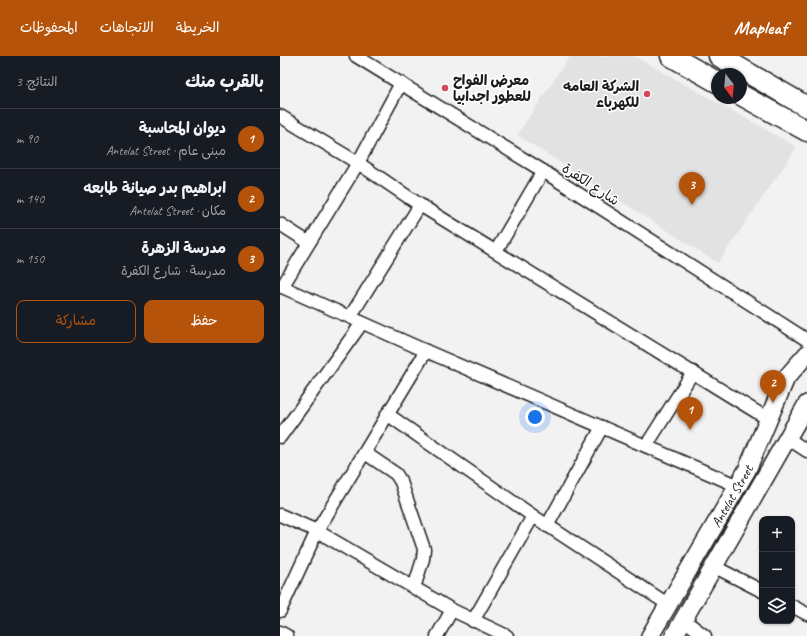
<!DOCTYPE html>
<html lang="ar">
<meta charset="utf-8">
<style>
:root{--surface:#171b24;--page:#242831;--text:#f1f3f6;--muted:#9ea1a6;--line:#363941;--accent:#b45309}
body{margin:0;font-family:Caveat,"Playpen Sans Arabic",sans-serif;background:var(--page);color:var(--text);direction:rtl}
.controls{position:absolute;right:12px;bottom:12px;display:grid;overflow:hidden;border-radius:8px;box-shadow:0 1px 3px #0004}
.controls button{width:36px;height:36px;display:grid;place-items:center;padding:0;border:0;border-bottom:1px solid var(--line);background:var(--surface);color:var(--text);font:20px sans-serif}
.compass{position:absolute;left:431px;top:12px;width:36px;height:36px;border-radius:50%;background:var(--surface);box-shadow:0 1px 3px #0004;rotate:164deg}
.you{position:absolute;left:255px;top:361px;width:14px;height:14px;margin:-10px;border:3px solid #fff;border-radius:50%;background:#1a73e8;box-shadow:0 0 0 6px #1a73e833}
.badge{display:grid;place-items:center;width:26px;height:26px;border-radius:50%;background:var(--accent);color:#fff;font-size:13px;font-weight:700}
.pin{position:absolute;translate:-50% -33px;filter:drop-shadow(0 1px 2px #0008)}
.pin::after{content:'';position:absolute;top:21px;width:14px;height:12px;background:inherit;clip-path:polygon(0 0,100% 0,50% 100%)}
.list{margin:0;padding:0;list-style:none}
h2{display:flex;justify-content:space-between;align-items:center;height:52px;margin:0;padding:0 16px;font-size:17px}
h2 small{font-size:13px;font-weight:400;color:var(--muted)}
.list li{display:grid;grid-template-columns:26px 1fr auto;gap:12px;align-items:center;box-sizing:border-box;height:60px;padding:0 16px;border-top:1px solid var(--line)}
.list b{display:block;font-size:15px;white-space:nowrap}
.list p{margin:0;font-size:13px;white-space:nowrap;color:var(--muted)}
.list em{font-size:13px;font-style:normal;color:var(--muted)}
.actions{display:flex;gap:8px;padding:12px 16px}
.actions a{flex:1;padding:9px 0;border:1px solid var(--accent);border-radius:8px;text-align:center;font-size:14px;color:var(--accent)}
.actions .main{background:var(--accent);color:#fff}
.icon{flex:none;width:22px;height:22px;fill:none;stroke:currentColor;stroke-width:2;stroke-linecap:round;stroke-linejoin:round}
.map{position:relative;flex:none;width:527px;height:580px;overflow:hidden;direction:ltr}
header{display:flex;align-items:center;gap:24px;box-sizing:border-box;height:56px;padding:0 20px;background:var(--accent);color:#fff}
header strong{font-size:19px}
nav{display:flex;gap:22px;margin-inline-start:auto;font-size:14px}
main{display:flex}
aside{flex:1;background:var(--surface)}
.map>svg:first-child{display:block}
.built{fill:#e2e2e2}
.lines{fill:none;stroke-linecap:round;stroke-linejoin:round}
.minor-casing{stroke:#1c1c1c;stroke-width:15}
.secondary-casing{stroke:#1c1c1c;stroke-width:20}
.trunk-casing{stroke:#1c1c1c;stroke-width:23}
.minor{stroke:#fff;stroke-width:12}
.secondary{stroke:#fff;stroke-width:17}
.trunk{stroke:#fff;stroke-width:20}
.poi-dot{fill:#d1495b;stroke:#fff;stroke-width:1.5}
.labels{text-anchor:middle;stroke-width:3;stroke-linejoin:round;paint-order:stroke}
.poi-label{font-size:14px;font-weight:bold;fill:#1c1c1c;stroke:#fff;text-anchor:start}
.street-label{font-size:14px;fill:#1c1c1c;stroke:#fff}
</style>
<header>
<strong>Mapleaf</strong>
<nav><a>الخريطة</a><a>الاتجاهات</a><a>المحفوظات</a></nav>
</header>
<main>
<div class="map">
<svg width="527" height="580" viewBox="0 0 527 580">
<rect width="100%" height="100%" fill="#f2f2f2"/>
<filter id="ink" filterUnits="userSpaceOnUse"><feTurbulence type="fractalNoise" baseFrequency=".025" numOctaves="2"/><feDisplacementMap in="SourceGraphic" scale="8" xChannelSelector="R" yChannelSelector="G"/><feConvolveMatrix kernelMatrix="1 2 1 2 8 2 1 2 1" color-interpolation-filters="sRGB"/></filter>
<g filter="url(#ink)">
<polygon class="built" points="290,0 354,0 517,91 438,207 237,79"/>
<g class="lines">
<g class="minor-casing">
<g id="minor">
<polyline points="76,0 263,115 527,284"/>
<polyline points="0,60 78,107 140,149 488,363"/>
<polyline points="0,168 28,186"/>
<polyline points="216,195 263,115"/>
<polyline points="0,230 146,295 458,430"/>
<polyline points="2,231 78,107 121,27"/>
<polyline points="70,261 140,149"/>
<polyline points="107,358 253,460 389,549"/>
<polyline points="0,381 82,267"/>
<polyline points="507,382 527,395"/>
<polyline points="366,390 413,316"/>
<polyline points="85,397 116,418 121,426 144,493 143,503 134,532"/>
<polyline points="0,459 37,475 172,554 227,580"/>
<polyline points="267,470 322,371"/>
<polyline points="433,510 482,535"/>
<polyline points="512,550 527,558"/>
<polyline points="0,555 37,475 146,295"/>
<polyline points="404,564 425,580"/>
<polyline points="193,565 253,460"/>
<polyline points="0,576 7,580"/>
<polyline points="157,580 172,554"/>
</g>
</g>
<g class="secondary-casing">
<g id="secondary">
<path id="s1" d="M370 580 467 414 506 322 527 298"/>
<polyline points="394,580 527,348"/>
</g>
</g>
<g class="trunk-casing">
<g id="trunk">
<polyline points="391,0 437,26"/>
<polyline points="439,0 527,51"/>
<polyline points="461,39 527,75"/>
</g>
</g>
<use href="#minor" class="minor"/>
<use href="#secondary" class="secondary"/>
<use href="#trunk" class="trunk"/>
</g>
</g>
<g class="poi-dot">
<circle cx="165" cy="32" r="4"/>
<circle cx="367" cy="38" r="4"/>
</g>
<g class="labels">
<g class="poi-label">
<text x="173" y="29">معرض الفواح<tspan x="173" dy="16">للعطور اجدابيا</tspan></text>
<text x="359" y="35" text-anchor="end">الشركة العامه<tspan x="359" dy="16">للكهرباء</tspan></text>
</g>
<g class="street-label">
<text transform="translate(311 128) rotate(33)" y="5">شارع الكفرة</text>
<text dy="5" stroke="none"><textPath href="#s1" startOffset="162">Antelat Street</textPath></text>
</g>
</g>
</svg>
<div class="controls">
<button>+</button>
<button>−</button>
<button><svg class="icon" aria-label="layers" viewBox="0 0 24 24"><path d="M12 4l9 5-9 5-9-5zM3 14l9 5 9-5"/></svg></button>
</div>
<svg class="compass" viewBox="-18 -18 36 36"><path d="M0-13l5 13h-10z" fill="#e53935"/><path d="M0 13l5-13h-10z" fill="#9ea1a6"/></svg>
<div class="you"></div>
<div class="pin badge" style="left:410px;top:374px">1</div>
<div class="pin badge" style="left:493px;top:347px">2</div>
<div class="pin badge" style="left:412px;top:149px">3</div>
</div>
<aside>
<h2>بالقرب منك<small>النتائج: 3</small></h2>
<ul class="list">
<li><span class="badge">1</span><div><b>ديوان المحاسبة</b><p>مبنى عام · Antelat Street</p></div><em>90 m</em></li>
<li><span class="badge">2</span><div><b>ابراهيم بدر صيانة طابعه</b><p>مكان · Antelat Street</p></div><em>140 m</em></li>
<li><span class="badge">3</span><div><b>مدرسة الزهرة</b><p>مدرسة · شارع الكفرة</p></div><em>150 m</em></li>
</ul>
<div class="actions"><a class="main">حفظ</a><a>مشاركة</a></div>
</aside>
</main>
